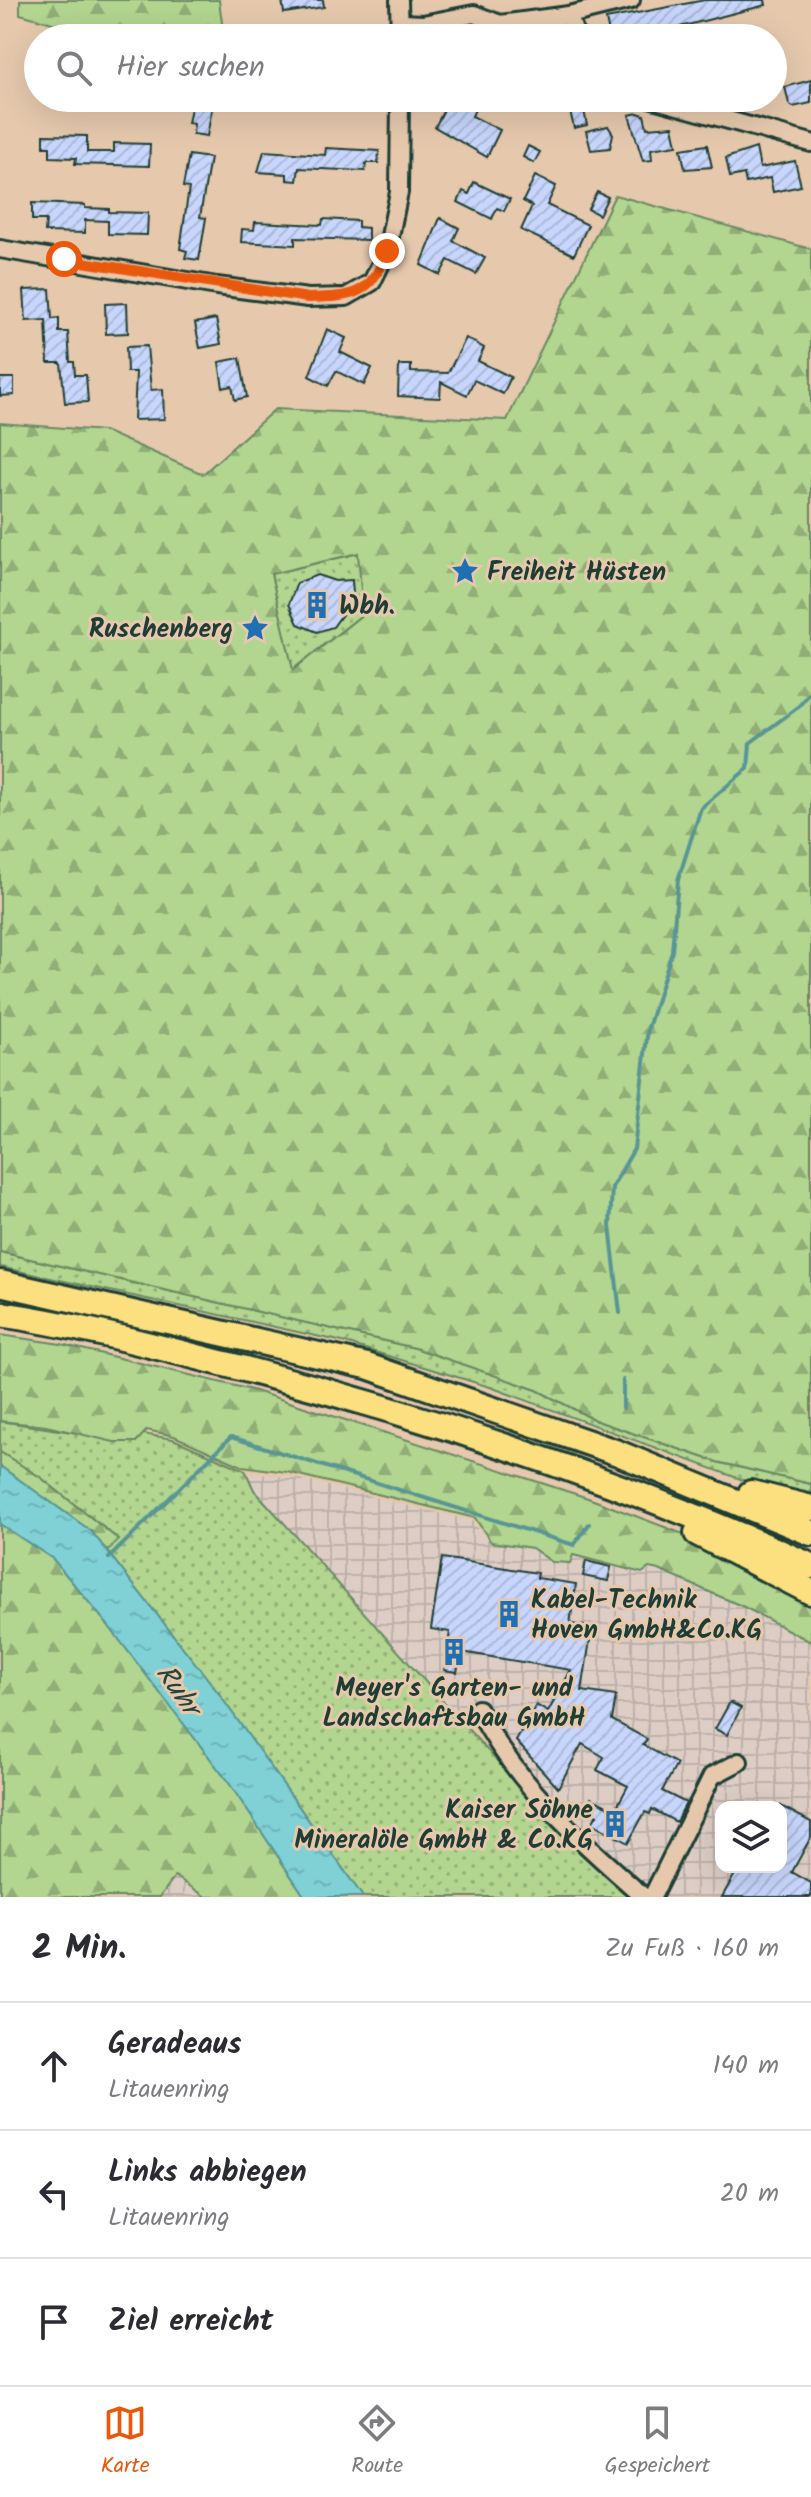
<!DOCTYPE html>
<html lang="de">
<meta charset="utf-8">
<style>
:root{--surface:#fff;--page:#f7f7f7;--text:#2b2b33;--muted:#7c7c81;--line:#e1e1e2;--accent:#ea580c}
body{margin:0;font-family:Kalam,sans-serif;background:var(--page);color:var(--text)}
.controls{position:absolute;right:24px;bottom:24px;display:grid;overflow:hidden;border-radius:16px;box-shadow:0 8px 32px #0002}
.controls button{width:72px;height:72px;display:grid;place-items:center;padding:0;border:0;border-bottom:2px solid var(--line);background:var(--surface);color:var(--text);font:40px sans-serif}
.stop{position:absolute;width:24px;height:24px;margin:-18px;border:6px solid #ea580c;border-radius:50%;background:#fff}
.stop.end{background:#ea580c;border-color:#fff;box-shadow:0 2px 8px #0008}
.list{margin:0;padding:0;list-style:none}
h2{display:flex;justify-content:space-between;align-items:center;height:104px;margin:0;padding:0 32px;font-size:34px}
h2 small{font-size:26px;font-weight:400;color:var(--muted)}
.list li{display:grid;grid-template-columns:52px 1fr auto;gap:24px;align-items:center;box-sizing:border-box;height:128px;padding:0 32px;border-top:2px solid var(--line)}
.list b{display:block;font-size:30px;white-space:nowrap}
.list p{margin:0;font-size:26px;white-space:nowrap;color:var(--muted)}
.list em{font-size:26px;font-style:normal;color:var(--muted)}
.icon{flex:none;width:44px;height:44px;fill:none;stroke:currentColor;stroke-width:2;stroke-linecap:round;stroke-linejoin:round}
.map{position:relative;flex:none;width:811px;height:1897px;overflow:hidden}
.search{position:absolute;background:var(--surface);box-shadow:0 8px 32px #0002;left:24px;right:24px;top:24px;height:88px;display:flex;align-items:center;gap:20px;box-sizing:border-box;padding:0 28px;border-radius:44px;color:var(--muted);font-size:30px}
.sheet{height:488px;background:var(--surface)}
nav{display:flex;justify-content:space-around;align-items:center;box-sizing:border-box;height:112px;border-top:2px solid var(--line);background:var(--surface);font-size:22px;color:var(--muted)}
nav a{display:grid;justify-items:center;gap:4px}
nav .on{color:var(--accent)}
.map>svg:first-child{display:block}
.industrial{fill:url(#industrial-grid);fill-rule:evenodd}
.grass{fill:url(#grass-dots);stroke:#688962;stroke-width:2}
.forest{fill:url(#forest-firs);stroke:#688962;stroke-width:2;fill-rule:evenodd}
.water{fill:url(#water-ripples);stroke:#599695;stroke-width:2}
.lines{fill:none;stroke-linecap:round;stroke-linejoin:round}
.stream{stroke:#599695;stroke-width:4}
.building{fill:url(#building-hatch);stroke:#1f3d34;stroke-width:2}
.minor-casing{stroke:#1f3d34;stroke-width:22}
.highway-casing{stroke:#1f3d34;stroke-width:30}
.minor{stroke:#e6c9ad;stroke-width:16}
.highway{stroke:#fce080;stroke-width:24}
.route{stroke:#ea580c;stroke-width:10}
.labels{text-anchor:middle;stroke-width:6;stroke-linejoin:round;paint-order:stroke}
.poi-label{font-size:26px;font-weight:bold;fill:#1f3d34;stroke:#e6c9ad;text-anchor:start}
.water-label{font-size:28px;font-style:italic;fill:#24443c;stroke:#e6c9ad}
</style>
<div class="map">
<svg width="811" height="1897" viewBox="0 0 811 1897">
<defs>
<pattern id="industrial-grid" width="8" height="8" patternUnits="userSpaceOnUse" patternTransform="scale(2)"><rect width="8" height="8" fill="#ddcdc5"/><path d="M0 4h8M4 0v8" fill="none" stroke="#bdb1aa"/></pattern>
<pattern id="grass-dots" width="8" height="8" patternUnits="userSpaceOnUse" patternTransform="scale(2)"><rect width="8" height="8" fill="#b2d58f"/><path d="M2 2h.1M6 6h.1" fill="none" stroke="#90ae76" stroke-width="1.8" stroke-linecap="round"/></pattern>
<pattern id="forest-firs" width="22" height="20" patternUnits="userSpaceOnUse" patternTransform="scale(2)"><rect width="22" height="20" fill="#b2d58f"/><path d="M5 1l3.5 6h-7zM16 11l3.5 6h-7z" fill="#90ae76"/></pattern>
<pattern id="water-ripples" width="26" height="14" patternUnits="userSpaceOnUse" patternTransform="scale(2)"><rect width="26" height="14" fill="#7fd1d6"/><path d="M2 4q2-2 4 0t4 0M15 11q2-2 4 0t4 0" fill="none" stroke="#6db4b8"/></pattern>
<pattern id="building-hatch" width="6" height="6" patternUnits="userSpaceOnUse" patternTransform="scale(2)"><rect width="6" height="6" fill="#c8d6fd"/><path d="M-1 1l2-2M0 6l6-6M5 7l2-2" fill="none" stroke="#abb9d9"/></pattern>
</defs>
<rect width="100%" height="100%" fill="#e6c9ad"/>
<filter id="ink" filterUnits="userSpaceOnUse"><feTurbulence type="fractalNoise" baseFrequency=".0125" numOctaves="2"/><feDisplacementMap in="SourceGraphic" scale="16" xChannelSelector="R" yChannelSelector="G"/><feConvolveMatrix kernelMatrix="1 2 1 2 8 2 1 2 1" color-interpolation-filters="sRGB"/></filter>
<g filter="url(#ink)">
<g class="industrial">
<path d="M247 1473 294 1478 472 1521 486 1539 532 1548 544 1557 573 1555 659 1570 744 1607 811 1642V1897H659L625 1871 554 1802 515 1759 500 1732 449 1709 254 1490ZM721 1807H781V1867H721Z"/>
<polygon points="174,1876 206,1897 160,1897"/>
</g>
<g class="grass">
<polygon points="359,553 363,614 292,670 271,574"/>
<polygon points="0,1252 415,1348 537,1390 597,1421 717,1462 811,1484 811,1498 773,1491 490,1387 339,1341 0,1267"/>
<path d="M0 1421 136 1442 143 1434 173 1439 245 1470 254 1490C379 1626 497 1772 633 1897H363L214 1687 107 1551 118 1539 40 1477 0 1452Z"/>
</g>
<g class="forest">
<polygon points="20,0 219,0 224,38 106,38 20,14"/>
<path d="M615 195 811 249V1484L717 1462 597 1421 537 1390 415 1348 0 1252V423L104 431 203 474 275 409 507 420ZM358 553 363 614 293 670 271 574Z"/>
<polygon points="0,1335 61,1344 252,1390 588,1498 691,1537 811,1602 811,1642 744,1607 659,1570 649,1568 642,1573 573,1555 570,1563 552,1562 532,1548 491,1542 475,1518 287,1472 242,1466 174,1436 147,1430 136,1442 114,1442 46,1426 0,1421"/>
<polygon points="0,1452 40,1477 119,1540 107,1551 91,1531 0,1466"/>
<polygon points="0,1524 53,1559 108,1625 229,1783 305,1897 206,1897 175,1876 160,1897 0,1897"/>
</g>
<polygon class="water" points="0,1466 91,1531 214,1687 363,1897 305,1897 229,1783 108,1625 53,1559 0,1524"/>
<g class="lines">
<g class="stream">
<polyline points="620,1313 610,1226 612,1187 634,1149 648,1028 672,951 678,880 701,808 748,768 750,743 797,708 811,692"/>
<polyline points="623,1408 623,1380"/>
<polyline points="109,1558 231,1437 574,1545 589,1524"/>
</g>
</g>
<g class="building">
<polygon points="282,0 323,0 324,7 284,13"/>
<polygon points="705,0 765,0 766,5 680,27 682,33 660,38 610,38 606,19"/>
<polygon points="811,80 811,103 793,107 789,104 785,87"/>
<polygon points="193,98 214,98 207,136 193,134 194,124 188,123"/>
<polygon points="450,98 480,98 472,116 500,130 487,157 435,127"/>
<polygon points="567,98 585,98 583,106 587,125 574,128"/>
<polygon points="638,113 644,115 647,128 673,126 677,145 651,149 652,160 643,161 629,115"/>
<polygon points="608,126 613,134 610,148 591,150 586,131"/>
<polygon points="44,135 87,136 87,152 114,152 114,143 150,144 149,166 75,164 76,158 50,157 50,147 44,147"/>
<polygon points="707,145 712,167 685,169 681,149"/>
<polygon points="528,146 540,152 534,163 523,157"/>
<polygon points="326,148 379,151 378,163 366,163 365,171 299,168 297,181 287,180 287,174 258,172 264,151 325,155"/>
<polygon points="756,148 760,168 795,161 801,186 773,192 770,178 746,183 744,174 730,177 726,158"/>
<polygon points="189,155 210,158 200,217 206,218 199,260 185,258 187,251 180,249 189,188 183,187"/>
<polygon points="535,176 556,186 547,205 588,225 574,255 521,230 532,206 523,201"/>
<polygon points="474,182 510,199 504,211 497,208 492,219 458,202 463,191 469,194"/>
<polygon points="597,192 608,197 599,215 588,209"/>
<polygon points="32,203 85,205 85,208 109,209 109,212 148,213 147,235 108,234 108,221 85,220 85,233 45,232 46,220 32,220"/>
<polygon points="440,218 459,228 453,241 485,258 476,274 448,260 440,275 421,265"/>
<polygon points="323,219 358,221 358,227 368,228 368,240 295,238 295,245 241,242 242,229 254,230 255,222 322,225"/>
<polygon points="50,289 52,319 59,318 59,332 68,332 70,362 74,362 75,375 86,375 88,402 65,403 61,363 48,363 46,320 26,321 24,290"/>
<polygon points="127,303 128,333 106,334 105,304"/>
<polygon points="216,319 221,344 200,348 195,323"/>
<polygon points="327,329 346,338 340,352 372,368 364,385 336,371 328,386 309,376"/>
<polygon points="466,338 484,348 478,361 511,377 503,394 474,380 467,395 441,382 440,398 398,396 399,365 411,365 411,372 448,373"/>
<polygon points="147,346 151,390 163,389 164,419 134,420 136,372 127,372 126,347"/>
<polygon points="240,358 247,397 235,400 232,386 223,388 219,362"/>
<polygon points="0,378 14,378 14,395 0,396"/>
<polygon points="317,575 335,581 352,580 354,608 346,609 333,627 317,632 298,624 289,604 297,583"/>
<polygon points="442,1558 538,1573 537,1578 576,1584 570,1624 592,1627 582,1691 616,1696 612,1720 647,1739 643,1745 677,1764 662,1791 686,1803 676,1822 652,1809 650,1814 645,1812 628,1843 592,1823 597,1815 585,1809 591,1798 615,1810 628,1786 597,1770 604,1757 582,1744 558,1788 516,1741 536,1705 548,1712 571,1670 461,1652 457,1672 444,1670 450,1632 431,1629"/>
<polygon points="586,1561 611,1567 608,1581 583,1576"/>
<polygon points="730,1702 741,1708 727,1735 715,1729"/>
<polygon points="781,1806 811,1822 811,1837 792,1872 811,1883 811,1897 722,1897 739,1867 781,1867"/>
</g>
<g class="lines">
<g class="minor-casing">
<g id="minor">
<polyline points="399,0 400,38"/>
<polyline points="569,15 576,38"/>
<polyline points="402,23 423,24 474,14 500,24 569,15 631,0"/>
<polyline points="649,98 811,143"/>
<polyline points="0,249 217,286 308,298 346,297 372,282 387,251 399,192 400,98"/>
<path d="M478 1709C515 1784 582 1843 644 1897"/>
<polyline points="652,1897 712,1776 739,1762"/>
</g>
</g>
<g class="highway-casing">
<g id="highway">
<polyline points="0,1283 367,1366 618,1453 811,1533"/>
<path d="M0 1314C76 1325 150 1345 225 1364 426 1415 622 1481 811 1566"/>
<polyline points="751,1493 811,1508"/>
<polyline points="697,1533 811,1592"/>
</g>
</g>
<use href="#minor" class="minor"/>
<use href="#highway" class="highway"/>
</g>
</g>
<g class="lines" filter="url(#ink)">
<path class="route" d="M64 259 308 298C352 297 371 296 387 251"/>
</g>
<defs>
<g id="sight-bare" transform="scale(2.16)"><path d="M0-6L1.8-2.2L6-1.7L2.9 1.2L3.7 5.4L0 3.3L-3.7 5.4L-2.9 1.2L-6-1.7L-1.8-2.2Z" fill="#1f6fb2" stroke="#e6c9ad" stroke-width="2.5" paint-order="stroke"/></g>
<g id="building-bare" transform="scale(2.16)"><path d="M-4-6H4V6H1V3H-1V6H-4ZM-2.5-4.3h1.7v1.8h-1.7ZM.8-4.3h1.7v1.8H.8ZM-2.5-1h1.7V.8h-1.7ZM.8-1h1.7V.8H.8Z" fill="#1f6fb2" stroke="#e6c9ad" stroke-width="2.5" paint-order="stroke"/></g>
</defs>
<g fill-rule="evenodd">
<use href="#sight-bare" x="465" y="571"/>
<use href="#building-bare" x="317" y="605"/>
<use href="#sight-bare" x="255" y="628"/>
<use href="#building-bare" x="509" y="1614"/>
<use href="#building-bare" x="454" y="1652"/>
<use href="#building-bare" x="615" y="1824"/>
</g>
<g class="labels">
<g class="poi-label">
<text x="487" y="580">Freiheit Hüsten</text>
<text x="339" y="614">Wbh.</text>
<text x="233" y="637" text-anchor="end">Ruschenberg</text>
<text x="531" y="1608">Kabel-Technik<tspan x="531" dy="30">Hoven GmbH&amp;Co.KG</tspan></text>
<text x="454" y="1696" text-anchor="middle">Meyer's Garten- und<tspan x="454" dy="30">Landschaftsbau GmbH</tspan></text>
<text x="593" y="1818" text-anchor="end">Kaiser Söhne<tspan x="593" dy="30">Mineralöle GmbH &amp; Co.KG</tspan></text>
</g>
<g class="water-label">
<text transform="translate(179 1689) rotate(55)" y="10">Ruhr</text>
</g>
</g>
</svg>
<div class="controls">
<button><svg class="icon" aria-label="layers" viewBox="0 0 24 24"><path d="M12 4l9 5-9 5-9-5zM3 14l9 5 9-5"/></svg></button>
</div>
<div class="stop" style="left:64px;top:259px"></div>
<div class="stop end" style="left:387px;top:251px"></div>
<div class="search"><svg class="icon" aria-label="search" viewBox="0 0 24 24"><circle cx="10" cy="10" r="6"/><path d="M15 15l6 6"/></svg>Hier suchen</div>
</div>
<section class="sheet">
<h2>2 Min.<small>Zu Fuß · 160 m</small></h2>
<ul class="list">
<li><svg class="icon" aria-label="ahead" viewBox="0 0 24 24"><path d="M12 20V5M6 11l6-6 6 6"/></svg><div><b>Geradeaus</b><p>Litauenring</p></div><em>140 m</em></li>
<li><svg class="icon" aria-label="left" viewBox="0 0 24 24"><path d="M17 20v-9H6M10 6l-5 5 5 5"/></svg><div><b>Links abbiegen</b><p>Litauenring</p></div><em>20 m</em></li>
<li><svg class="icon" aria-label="arrive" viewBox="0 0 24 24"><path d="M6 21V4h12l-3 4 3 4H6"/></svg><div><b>Ziel erreicht</b></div></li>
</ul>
</section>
<nav>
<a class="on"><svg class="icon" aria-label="map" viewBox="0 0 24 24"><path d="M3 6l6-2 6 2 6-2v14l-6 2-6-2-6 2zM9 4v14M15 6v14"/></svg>Karte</a>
<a><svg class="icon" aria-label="directions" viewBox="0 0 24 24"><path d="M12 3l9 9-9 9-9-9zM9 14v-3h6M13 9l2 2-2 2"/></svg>Route</a>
<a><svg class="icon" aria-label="saved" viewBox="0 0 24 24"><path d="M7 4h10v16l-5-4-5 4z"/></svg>Gespeichert</a>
</nav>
